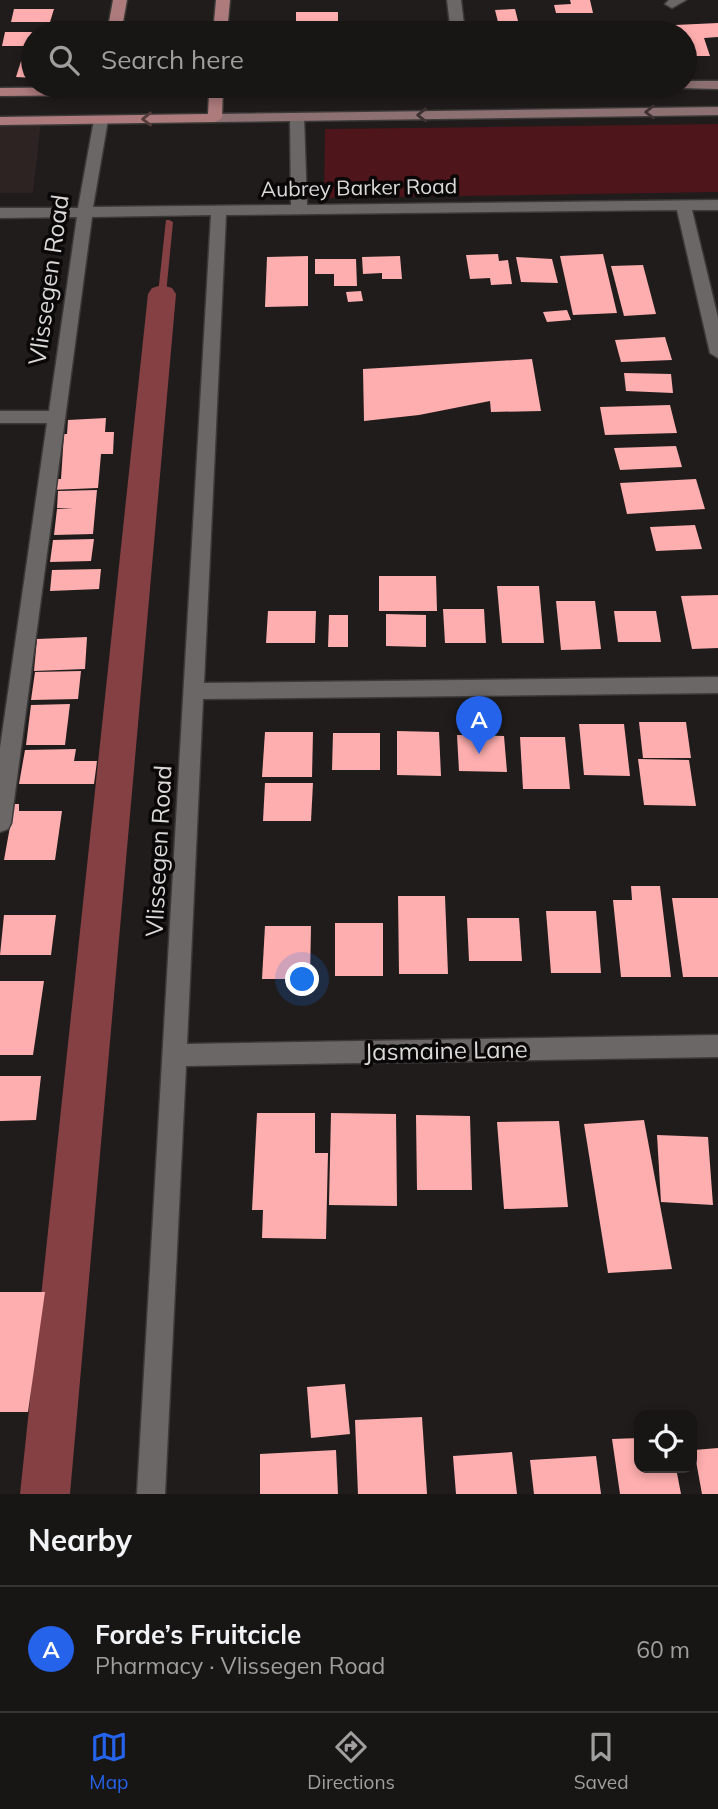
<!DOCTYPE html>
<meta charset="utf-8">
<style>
:root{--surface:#181515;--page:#252222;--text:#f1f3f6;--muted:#9f9fa0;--line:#363434;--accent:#2563eb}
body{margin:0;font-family:Mulish,sans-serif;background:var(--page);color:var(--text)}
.controls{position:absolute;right:21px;bottom:21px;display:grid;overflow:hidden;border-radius:14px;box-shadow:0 4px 10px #0003}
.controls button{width:63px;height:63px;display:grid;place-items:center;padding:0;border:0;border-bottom:2px solid var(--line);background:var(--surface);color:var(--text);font:35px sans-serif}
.you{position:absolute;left:303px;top:980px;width:24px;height:24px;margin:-18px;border:5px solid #fff;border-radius:50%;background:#1a73e8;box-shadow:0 0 0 10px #1a73e833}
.badge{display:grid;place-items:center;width:46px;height:46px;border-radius:50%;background:var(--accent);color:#fff;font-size:23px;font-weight:700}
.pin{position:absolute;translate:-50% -58px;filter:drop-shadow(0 2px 4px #0008)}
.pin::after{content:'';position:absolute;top:37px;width:24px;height:21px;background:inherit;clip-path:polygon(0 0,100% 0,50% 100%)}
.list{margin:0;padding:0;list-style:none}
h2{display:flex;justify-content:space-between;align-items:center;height:91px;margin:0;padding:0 28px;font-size:30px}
h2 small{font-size:23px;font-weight:400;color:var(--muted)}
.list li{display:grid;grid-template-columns:46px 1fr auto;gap:21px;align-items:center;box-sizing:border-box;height:126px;padding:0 28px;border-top:2px solid var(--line)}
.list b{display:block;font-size:26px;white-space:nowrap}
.list p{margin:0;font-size:23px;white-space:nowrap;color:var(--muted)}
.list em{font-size:23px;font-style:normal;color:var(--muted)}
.icon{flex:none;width:38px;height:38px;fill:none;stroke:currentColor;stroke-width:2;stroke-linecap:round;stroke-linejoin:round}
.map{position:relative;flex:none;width:718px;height:1494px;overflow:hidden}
.search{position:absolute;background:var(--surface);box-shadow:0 4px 10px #0003;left:21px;right:21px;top:21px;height:77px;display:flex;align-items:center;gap:18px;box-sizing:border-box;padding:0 24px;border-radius:38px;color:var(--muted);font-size:26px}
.sheet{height:217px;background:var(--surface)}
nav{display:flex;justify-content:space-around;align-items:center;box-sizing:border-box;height:98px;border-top:2px solid var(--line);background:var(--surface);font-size:19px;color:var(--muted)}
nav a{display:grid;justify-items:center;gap:4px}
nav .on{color:var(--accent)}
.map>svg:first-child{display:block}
.built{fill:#2e2323}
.green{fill:#4e151a}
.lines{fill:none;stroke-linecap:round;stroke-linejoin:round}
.stream{fill:#854043;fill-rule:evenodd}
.canal{fill:#854043;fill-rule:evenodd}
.building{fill:#feaeae}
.street-casing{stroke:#3c3939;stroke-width:3}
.secondary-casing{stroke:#3c3939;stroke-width:3}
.primary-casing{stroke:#3c3939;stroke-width:3}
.street{fill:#6c6767;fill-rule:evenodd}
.secondary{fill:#8d7172;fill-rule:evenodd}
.primary{fill:#ad7b7c;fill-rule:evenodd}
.oneway{stroke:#3e3132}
.oneway2{stroke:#533b3c}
.labels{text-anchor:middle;stroke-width:7;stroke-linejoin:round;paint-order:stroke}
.far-street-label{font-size:21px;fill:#dbd9d8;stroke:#090707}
.street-label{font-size:24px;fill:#dbd9d8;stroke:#090707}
</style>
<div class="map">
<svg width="718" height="1494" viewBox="0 0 718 1494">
<rect width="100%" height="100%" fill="#201c1c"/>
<polygon class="built" points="41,121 33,193 0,193 0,122"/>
<polygon class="green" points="718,124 718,192 324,198 325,129"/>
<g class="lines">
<polygon class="stream" points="166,220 169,220 173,222 166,294 162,297 158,294"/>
<polygon class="canal" points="162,285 172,288 176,294 70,1494 20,1494 148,294 152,288"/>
</g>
<g class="building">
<polygon points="570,0 590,0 593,13 556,13 554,5 571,4"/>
<polygon points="14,9 54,9 50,22 11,22"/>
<polygon points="515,9 518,21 498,22 495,10"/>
<polygon points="296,12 338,12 338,23 296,24"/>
<polygon points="718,23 718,37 704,38 710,56 686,56 685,33 678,33 675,25"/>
<polygon points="578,24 603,24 604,33 580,33"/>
<polygon points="545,28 546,33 494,33 494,29"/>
<polygon points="284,30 341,31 340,33 284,33"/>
<polygon points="5,32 33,32 33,46 2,46"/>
<polygon points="22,58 33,58 33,78 16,77"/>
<polygon points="498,254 499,261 508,260 512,284 491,285 490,278 470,279 466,255"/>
<polygon points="603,254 617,313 573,315 560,256"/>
<polygon points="308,256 308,306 265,307 267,257"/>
<polygon points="400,256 402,279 382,279 382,273 363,274 362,257"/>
<polygon points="516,257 552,259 558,283 521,282"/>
<polygon points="315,259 356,259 357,286 334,286 334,274 315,274"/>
<polygon points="643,265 656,314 624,316 611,266"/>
<polygon points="361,291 363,301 348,302 346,292"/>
<polygon points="567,310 571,320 547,322 543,312"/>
<polygon points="665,337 672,360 621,362 615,340"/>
<polygon points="532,359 541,411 491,412 490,401 419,415 364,421 363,369"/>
<polygon points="624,373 671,374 673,393 626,391"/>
<polygon points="670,405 677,433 605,435 600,407"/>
<polygon points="106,418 105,432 114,432 113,454 101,454 98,488 50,490 52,479 61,479 64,434 67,434 68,420"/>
<polygon points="676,446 682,467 620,470 614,448"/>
<polygon points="696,479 705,509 627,514 620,483"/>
<polygon points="97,490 93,534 54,535 57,509 73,509 57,508 58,491"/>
<polygon points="695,525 702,549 656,551 650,527"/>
<polygon points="94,539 91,561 50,562 53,540"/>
<polygon points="101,569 99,589 50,591 52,570"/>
<polygon points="379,576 436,576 437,611 379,611"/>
<polygon points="497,586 539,586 544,643 502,643"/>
<polygon points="718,595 718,648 692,649 681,596"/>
<polygon points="556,601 595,601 601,649 561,650"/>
<polygon points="443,609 484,609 486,643 445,643"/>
<polygon points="268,611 316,611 315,643 266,643"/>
<polygon points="614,611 656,611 661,642 618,642"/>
<polygon points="386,614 426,615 426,647 386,646"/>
<polygon points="329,615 348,615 348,647 328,647"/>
<polygon points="87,637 85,669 34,671 37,639"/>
<polygon points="81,671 78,699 31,700 35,672"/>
<polygon points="70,704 65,745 26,745 31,705"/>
<polygon points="639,722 686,722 691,758 643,758"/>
<polygon points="579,724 624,724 630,776 584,775"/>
<polygon points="397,731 439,732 441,776 397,775"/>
<polygon points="265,732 313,732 312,777 262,777"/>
<polygon points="333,733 380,733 380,770 332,770"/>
<polygon points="457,735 504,736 507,772 459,771"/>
<polygon points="520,737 565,737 570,789 523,789"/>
<polygon points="76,749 74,761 97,761 94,784 19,784 25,750"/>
<polygon points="638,759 689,760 696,806 644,805"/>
<polygon points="265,783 313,783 311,821 263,821"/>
<polygon points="5,804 19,804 19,811 62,811 55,860 4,860 11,821"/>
<polygon points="631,886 660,886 671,977 621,977 613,900 632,900"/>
<polygon points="398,896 445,896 448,974 399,974"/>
<polygon points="672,898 718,898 718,977 683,977"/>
<polygon points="546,911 596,911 601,973 551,973"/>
<polygon points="4,915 56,915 51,955 0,955"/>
<polygon points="467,918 519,918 522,961 469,961"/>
<rect x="335" y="923" width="48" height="53"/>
<polygon points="265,926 311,926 310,979 262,979"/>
<polygon points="0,981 44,981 33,1055 0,1055"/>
<polygon points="0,1076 41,1076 36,1120 0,1121"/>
<polygon points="257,1113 315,1113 315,1153 328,1153 326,1239 262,1238 263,1210 252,1210"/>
<polygon points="331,1113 396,1114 397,1206 329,1205"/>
<polygon points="416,1115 470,1116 472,1190 417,1190"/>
<polygon points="644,1120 672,1269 608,1273 584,1124"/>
<polygon points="559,1121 568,1207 504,1209 497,1122"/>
<polygon points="657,1135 708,1137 713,1205 661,1202"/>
<polygon points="0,1292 45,1292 28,1412 0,1412"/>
<polygon points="345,1384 350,1434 311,1438 307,1387"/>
<polygon points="422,1417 427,1494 358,1494 355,1420"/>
<polygon points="639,1438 639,1468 676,1468 681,1494 620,1494 612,1439"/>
<polygon points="718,1448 718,1494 702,1494 694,1450"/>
<polygon points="336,1450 338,1494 260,1494 260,1454"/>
<polygon points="512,1452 517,1494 456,1494 453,1456"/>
<polygon points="596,1456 601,1494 534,1494 530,1460"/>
</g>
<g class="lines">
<g class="street-casing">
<g id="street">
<polygon points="447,0 461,0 465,33 451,33"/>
<polygon points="669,0 686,0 672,8 665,4"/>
<polygon points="297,113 304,117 307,205 718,200 718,210 692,210 718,318 718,358 710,353 677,210 226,215 204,683 718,677 718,693 203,699 187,1044 718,1035 718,1057 186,1066 165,1494 137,1494 211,215 92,217 11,823 8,829 0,832 0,748 47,423 0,423 0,411 49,411 77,217 0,218 0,208 78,208 94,120 101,116 108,120 93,207 291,205 290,117"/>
</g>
</g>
<g class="secondary-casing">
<g id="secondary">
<polygon points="685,81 718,81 718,89 680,88 678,86 685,86"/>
<polygon points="217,86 624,86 617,90 210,93 210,87"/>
<polygon points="718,107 718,115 215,122 208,118 215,114"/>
</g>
</g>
<g class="primary-casing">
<g id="primary">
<polygon points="113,0 127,0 121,33 107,33"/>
<polygon points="216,0 230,0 227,33 213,33"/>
<polygon points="223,86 222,118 215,122 0,125 0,117 208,114 209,94 0,96 0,88"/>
</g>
</g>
<use href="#street" class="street"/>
<use href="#secondary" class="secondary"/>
<use href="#primary" class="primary"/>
</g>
<defs><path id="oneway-chevron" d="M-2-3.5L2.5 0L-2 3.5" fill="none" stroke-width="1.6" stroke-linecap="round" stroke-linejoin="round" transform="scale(1.75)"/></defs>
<g class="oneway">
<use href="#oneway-chevron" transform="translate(650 112) rotate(179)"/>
<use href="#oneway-chevron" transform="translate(422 115) rotate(179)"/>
</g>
<use class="oneway2" href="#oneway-chevron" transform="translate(147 119) rotate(179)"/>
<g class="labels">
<g class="far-street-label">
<text transform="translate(359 188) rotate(-1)" y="7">Aubrey Barker Road</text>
</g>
<g class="street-label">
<text transform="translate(49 280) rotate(-82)" y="8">Vlissegen Road</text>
<text transform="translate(159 851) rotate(-87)" y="8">Vlissegen Road</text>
<text transform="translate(446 1051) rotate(-1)" y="8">Jasmaine Lane</text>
</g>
</g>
</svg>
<div class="controls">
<button><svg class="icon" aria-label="locate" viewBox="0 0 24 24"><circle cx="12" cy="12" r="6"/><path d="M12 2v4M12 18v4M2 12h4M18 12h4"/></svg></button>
</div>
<div class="you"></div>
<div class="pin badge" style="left:479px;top:754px">A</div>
<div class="search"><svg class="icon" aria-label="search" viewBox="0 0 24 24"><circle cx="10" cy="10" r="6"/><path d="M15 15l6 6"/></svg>Search here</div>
</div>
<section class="sheet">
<h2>Nearby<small></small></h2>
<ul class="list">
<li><span class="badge">A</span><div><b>Forde’s Fruitcicle</b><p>Pharmacy · Vlissegen Road</p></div><em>60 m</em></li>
</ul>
</section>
<nav>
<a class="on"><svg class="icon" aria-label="map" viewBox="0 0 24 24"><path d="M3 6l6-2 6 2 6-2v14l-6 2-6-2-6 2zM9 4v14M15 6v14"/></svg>Map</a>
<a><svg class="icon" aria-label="directions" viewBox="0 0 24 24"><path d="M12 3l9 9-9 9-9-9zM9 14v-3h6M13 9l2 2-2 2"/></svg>Directions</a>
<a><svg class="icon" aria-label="saved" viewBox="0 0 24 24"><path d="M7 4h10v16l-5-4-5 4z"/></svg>Saved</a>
</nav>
